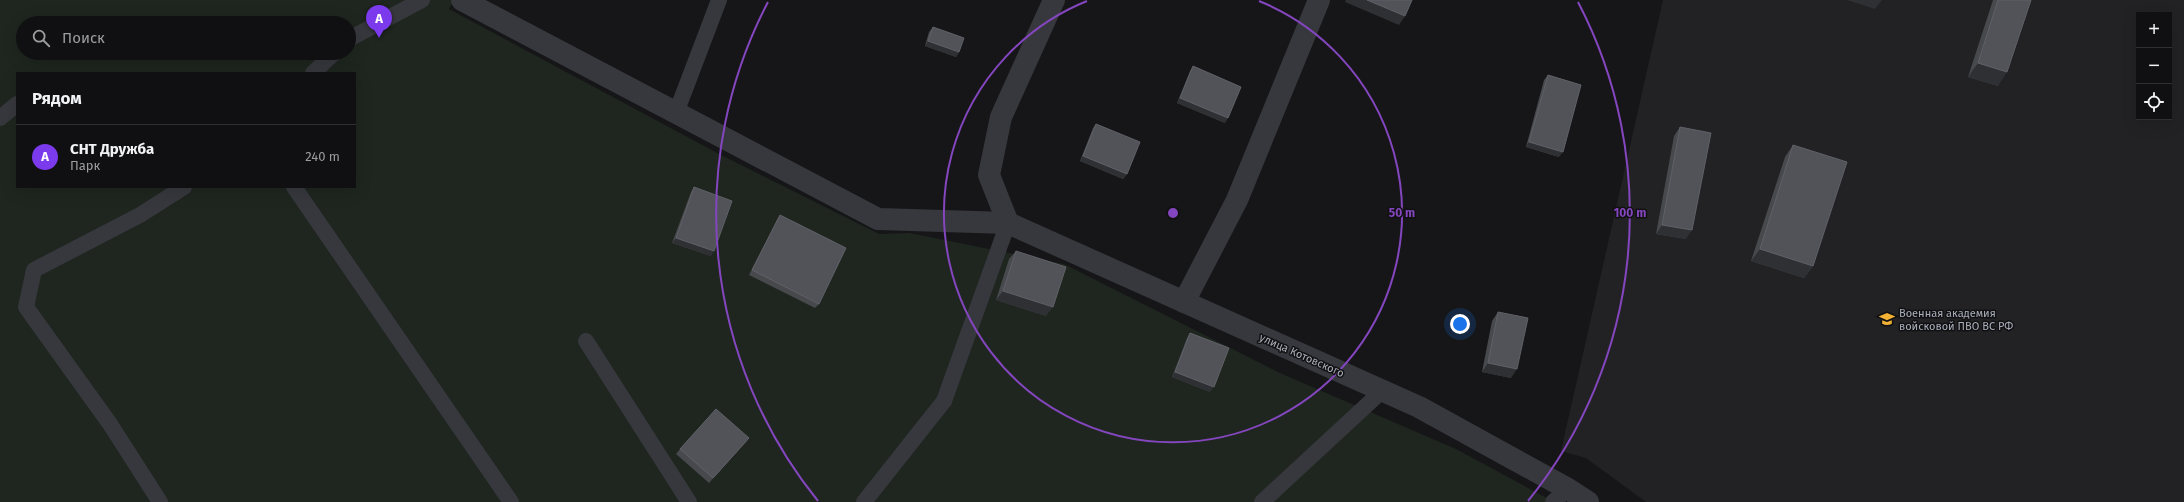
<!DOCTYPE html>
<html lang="ru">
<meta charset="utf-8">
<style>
:root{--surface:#101012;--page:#19191b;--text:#f1f3f6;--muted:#9c9d9f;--line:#303032;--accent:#7c3aed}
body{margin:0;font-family:"Fira Sans",sans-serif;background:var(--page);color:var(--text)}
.controls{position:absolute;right:12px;top:12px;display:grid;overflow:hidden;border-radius:0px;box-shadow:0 4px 16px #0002}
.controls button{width:36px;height:36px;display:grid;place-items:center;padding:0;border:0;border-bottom:1px solid var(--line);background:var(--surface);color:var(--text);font:20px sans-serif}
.you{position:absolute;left:1460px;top:324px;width:14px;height:14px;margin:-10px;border:3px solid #fff;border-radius:50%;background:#1a73e8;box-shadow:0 0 0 6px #1a73e833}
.badge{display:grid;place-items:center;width:26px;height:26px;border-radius:50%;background:var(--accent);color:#fff;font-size:13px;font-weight:700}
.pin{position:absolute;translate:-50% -33px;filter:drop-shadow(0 1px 2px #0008)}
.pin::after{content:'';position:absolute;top:21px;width:14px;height:12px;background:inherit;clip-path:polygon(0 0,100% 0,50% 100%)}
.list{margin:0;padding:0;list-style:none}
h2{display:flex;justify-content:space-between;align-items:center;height:52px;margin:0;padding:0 16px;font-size:17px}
h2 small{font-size:13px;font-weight:400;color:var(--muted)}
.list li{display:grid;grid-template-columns:26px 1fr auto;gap:12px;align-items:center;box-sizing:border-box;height:64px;padding:0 16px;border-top:1px solid var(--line)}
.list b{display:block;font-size:15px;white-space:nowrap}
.list p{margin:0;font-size:13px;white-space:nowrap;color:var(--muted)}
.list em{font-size:13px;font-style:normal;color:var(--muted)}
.icon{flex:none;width:22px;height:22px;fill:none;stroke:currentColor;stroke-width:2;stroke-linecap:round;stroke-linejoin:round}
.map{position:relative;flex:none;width:2184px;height:502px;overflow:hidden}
.search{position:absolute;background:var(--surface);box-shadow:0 4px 16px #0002;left:16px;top:16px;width:340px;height:44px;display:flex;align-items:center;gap:10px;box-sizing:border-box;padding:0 14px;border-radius:22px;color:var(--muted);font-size:15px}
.panel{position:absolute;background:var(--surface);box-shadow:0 4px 16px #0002;left:16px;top:72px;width:340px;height:116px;border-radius:0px}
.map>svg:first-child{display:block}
.built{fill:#222225;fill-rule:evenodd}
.green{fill:#1e261f;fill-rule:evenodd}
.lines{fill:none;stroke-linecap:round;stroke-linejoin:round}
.lane{stroke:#37383d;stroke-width:16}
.street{stroke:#37383d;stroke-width:22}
.wall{fill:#47494d}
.shaded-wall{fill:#2f3033}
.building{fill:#525359;stroke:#5f6168}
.ring{fill:none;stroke:#8446be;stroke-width:2}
.labels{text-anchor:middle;stroke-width:3;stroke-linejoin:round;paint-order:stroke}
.poi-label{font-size:11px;fill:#a8adb8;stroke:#111113;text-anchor:start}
.street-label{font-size:11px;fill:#a8adb8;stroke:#111113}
.centre{fill:#8446be;stroke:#111113;stroke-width:2}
.ring-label{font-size:12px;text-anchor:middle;font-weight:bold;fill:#8446be;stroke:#111113;stroke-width:3;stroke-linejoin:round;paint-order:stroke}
</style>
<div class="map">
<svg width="2184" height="502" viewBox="0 0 2184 502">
<rect width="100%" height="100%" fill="#161618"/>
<path class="built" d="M1663 0H2184V502H1646L1586 458 1561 451ZM2139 15H2169V117H2139Z"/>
<path class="green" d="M0 0H454L449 9 721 155 879 234 909 233 1064 264 1280 373 1456 449 1554 502H0ZM23 23H349V53H23ZM17 73H355V187H17Z"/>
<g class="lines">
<g class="lane">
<polyline points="349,39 422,0"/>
<polyline points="313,73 334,53"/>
<polyline points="676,113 719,0"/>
<polyline points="0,118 17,104"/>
<polyline points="294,187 511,502"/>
<polyline points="586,341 689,502"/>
<polyline points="160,502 110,424 26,307 34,270 140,215 184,187"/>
<polyline points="864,502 944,401 1008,223"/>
<polyline points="1262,502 1382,391"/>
<polyline points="1553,502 1568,489"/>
</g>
<g class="street">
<polyline points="462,0 878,219 1008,223 1419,407 1568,489 1588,502"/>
<polyline points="1008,223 989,175 1001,117 1054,0"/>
<polyline points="1184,302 1237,200 1319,0"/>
</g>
</g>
<g class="wall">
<polygon points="1993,0 2031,0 1998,86 1968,77"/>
<polygon points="933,27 959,52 956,57 925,46 929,32"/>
<polygon points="1193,66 1225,123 1177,103 1190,71"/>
<polygon points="1548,75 1559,157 1526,147 1544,80"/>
<polygon points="1096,124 1127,174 1123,179 1080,161 1093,128"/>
<polygon points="1680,127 1686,239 1656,234 1674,136"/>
<polygon points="1793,145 1813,266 1804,278 1751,261 1785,157"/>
<polygon points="694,187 711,256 672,243 691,192"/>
<polygon points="780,215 819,304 815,308 749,275 777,220"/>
<polygon points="1016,251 1046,316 996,300 1009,259"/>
<polygon points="1498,312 1511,378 1482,372 1492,321"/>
<polygon points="1190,333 1210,392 1172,377 1187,338"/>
<polygon points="749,438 745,443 709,483 676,454 680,449"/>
</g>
<g class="shaded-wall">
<polygon points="1346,0 1367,0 1405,16 1399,25 1345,2"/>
<polygon points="1847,0 1882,0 1875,9"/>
<polygon points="928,41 959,52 956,57 925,46"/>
<polygon points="1978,63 2007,72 1998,86 1968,77"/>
<polygon points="1180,98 1228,118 1225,123 1177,103"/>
<polygon points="1529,142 1563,152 1559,157 1526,147"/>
<polygon points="1083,156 1127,174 1123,179 1080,161"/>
<polygon points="1662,225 1692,230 1686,239 1656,234"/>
<polygon points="676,238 714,251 711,256 672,243"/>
<polygon points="1760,249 1813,266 1804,278 1751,261"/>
<polygon points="1003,291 1053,307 1046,316 996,300"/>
<polygon points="1488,363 1517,369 1511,378 1482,372"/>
<polygon points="1175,372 1214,387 1210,392 1172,377"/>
<polygon points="749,438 745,443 709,483 713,478"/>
</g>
<g class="building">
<polygon points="1367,0 1412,0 1405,16"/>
<polygon points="1998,0 2031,0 2007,72 1978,63"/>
<polygon points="933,27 964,38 959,52 928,41"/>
<polygon points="1193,66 1241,87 1228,118 1180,98"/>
<polygon points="1548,75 1581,85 1563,152 1529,142"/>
<polygon points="1096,124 1140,142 1127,174 1083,156"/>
<polygon points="1680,127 1711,133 1692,230 1662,225"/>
<polygon points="1793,145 1847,162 1813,266 1760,249"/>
<polygon points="694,187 732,201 714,251 676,238"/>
<polygon points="780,215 846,248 819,304 752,270"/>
<polygon points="1016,251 1066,267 1053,307 1003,291"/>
<polygon points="1498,312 1528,318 1517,369 1488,363"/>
<polygon points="1190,333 1229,348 1214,387 1175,372"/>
<polygon points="716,409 749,438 713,478 680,449"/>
</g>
<g class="ring">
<path d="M1259 1A229 229 0 1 1 1087 1"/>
<path d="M818 501A457 457 0 0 1 768 2M1578 2A457 457 0 0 1 1528 501"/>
</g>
<defs>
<g id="university-bare" transform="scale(1.2)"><path d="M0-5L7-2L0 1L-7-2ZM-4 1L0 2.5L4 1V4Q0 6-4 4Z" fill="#f2b134" stroke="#111113" stroke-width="2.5" paint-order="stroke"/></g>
</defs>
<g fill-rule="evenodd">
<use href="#university-bare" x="1887" y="319"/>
</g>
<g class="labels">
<g class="poi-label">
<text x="1899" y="317">Военная академия<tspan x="1899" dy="13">войсковой ПВО ВС РФ</tspan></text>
</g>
<g class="street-label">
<text transform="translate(1302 355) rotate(24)" y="4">улица Котовского</text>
</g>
</g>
<circle cx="1173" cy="213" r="6" class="centre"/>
<g class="ring-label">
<text x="1402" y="217">50 m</text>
<text x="1630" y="217">100 m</text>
</g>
</svg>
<div class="controls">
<button>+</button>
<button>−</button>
<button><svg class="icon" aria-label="locate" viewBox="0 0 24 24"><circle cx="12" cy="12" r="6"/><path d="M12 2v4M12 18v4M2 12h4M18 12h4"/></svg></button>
</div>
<div class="you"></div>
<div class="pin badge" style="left:379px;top:38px">A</div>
<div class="search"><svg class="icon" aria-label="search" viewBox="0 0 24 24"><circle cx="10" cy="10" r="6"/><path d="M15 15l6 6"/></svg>Поиск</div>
<section class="panel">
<h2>Рядом<small></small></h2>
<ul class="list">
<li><span class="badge">A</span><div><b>СНТ Дружба</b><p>Парк</p></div><em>240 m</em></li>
</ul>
</section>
</div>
